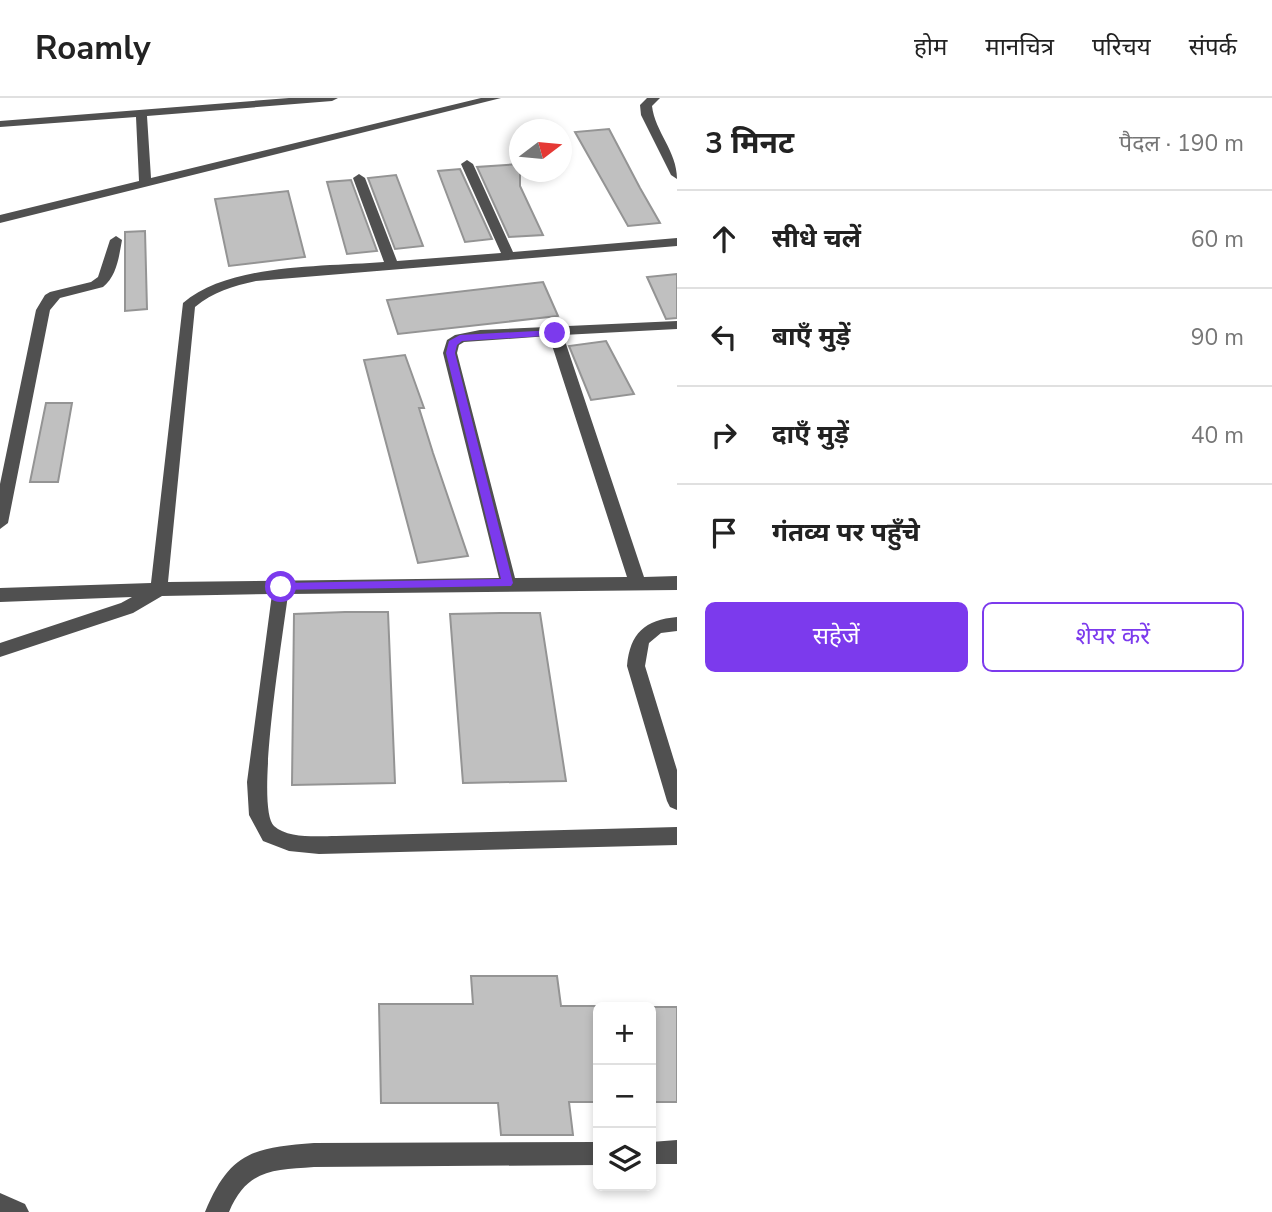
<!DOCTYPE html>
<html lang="hi">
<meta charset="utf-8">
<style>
:root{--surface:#fff;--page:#f6f6f6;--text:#222;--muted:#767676;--line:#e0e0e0;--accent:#7c3aed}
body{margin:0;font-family:"Nunito Sans","Noto Sans Devanagari",sans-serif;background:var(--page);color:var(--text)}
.controls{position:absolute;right:21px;bottom:21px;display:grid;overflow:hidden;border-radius:10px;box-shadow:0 4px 10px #0003}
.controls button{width:63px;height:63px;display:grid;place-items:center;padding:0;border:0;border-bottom:2px solid var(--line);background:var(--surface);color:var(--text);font:35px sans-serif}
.compass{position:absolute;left:509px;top:21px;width:63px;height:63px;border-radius:50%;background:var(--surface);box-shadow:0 4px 10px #0003;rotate:74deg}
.stop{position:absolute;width:21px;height:21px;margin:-16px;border:5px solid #7c3aed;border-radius:50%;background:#fff}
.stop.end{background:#7c3aed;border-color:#fff;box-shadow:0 2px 7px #0008}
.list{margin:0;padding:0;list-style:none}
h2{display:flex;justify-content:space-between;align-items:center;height:91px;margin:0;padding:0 28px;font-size:30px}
h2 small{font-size:23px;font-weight:400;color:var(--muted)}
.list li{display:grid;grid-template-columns:46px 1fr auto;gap:21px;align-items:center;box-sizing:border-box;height:98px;padding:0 28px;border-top:2px solid var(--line)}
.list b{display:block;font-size:26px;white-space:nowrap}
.list em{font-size:23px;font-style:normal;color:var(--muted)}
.actions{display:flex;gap:14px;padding:21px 28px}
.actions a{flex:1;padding:16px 0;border:2px solid var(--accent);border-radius:10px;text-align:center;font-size:24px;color:var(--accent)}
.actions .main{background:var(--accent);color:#fff}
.icon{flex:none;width:38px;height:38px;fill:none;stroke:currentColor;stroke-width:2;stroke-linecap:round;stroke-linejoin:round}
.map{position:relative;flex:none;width:677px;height:1114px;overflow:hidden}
header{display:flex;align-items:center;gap:42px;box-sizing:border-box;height:98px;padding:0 35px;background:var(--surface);border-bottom:2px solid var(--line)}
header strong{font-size:33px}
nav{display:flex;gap:38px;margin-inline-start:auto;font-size:24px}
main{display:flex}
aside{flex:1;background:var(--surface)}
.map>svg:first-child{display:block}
.building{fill:#c0c0c0;stroke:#949494;stroke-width:2}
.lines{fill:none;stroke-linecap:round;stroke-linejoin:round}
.minor{fill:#505050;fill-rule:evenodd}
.route{fill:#7c3aed}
</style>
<header>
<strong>Roamly</strong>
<nav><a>होम</a><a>मानचित्र</a><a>परिचय</a><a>संपर्क</a></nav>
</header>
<main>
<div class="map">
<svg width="677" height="1114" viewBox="0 0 677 1114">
<rect width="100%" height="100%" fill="#fff"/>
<g class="building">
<polygon points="609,31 640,90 660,125 628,128 575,34"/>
<polygon points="520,66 520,88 543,137 509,139 477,69"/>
<polygon points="460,71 492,141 465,144 438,73"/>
<polygon points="396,77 423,148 395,151 368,80"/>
<polygon points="351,82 377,153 347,156 327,84"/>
<polygon points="288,93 305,159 229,168 215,101"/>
<polygon points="145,133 147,211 125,213 125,134"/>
<polygon points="677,176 677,220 666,221 647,179"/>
<polygon points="543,184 558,218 398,236 387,202"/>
<polygon points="606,243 634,296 591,302 569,248"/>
<polygon points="405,257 424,310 419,310 433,355 468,458 418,465 364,262"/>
<polygon points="46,305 72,305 58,384 30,384"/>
<polygon points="345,514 388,514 395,685 292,687 294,516"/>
<polygon points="500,515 540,515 566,683 463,685 450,516"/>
<polygon points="471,878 557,878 561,908 598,908 598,1004 569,1004 573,1037 501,1037 498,1005 381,1005 379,906 473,906"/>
<rect x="651" y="909" width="26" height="95"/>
</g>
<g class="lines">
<g class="minor">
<polygon points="289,0 338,0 332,3 147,18 151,80 481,0 501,0 0,125 0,117 139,83 136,19 0,29 0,23"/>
<path d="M647 0H660L652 8C655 34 677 53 677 81L671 77 641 17 640 7Z"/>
<path d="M467 62 473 66 513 154 677 140V148L256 183C233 188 213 194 195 209L168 484 499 480 443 255 447 242 455 237 480 232 677 223V231L563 237 644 479 677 478V492L288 496C284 532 254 709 274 728 288 741 319 738 336 738L677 729V747L319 756 289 753 263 743 249 717 247 684 272 496 162 498 133 515 0 559V545L121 505 132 499 0 504V490L151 485 183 205C230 165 324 169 384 164L353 80 359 76 365 80 397 163 501 155 461 66ZM549 238 627 479 515 480 457 255 459 247 464 244Z"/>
<path d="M116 138 122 142C119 158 117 178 103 189L60 200 50 212 8 425 0 431V386L36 212 45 197 50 194 91 184 98 179 110 142Z"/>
<path d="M677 519V533L661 535 649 545 645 568 677 672V712L670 709 667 703 627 568C630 535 645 522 677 519Z"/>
<polygon points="677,1042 677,1066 651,1066 651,1044"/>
<path d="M598 1044V1067L314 1069C273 1072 247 1071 229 1114H205C230 1054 252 1050 314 1045Z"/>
<polygon points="0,1095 25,1106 29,1114 0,1114"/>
</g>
</g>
<polygon class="route" points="555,232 560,235 558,237 462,243 457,247 455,255 513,485 511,488 277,492 276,489 281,485 501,481 446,255 449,243 460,237"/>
</svg>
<div class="controls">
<button>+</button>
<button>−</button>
<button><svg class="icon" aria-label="layers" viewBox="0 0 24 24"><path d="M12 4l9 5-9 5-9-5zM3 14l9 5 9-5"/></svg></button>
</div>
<svg class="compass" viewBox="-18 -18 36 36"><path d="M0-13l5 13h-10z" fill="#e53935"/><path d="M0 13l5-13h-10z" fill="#767676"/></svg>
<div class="stop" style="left:281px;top:489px"></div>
<div class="stop end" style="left:555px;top:235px"></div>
</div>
<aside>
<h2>3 मिनट<small>पैदल · 190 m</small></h2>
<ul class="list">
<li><svg class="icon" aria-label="ahead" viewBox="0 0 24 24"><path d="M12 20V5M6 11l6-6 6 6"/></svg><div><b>सीधे चलें</b></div><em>60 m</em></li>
<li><svg class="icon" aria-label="left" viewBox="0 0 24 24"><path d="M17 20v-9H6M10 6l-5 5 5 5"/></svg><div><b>बाएँ मुड़ें</b></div><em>90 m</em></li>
<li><svg class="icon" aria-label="right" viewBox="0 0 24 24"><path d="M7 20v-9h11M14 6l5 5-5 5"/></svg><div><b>दाएँ मुड़ें</b></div><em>40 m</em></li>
<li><svg class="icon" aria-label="arrive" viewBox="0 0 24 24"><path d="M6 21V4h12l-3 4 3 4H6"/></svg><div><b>गंतव्य पर पहुँचे</b></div></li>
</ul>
<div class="actions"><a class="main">सहेजें</a><a>शेयर करें</a></div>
</aside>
</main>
